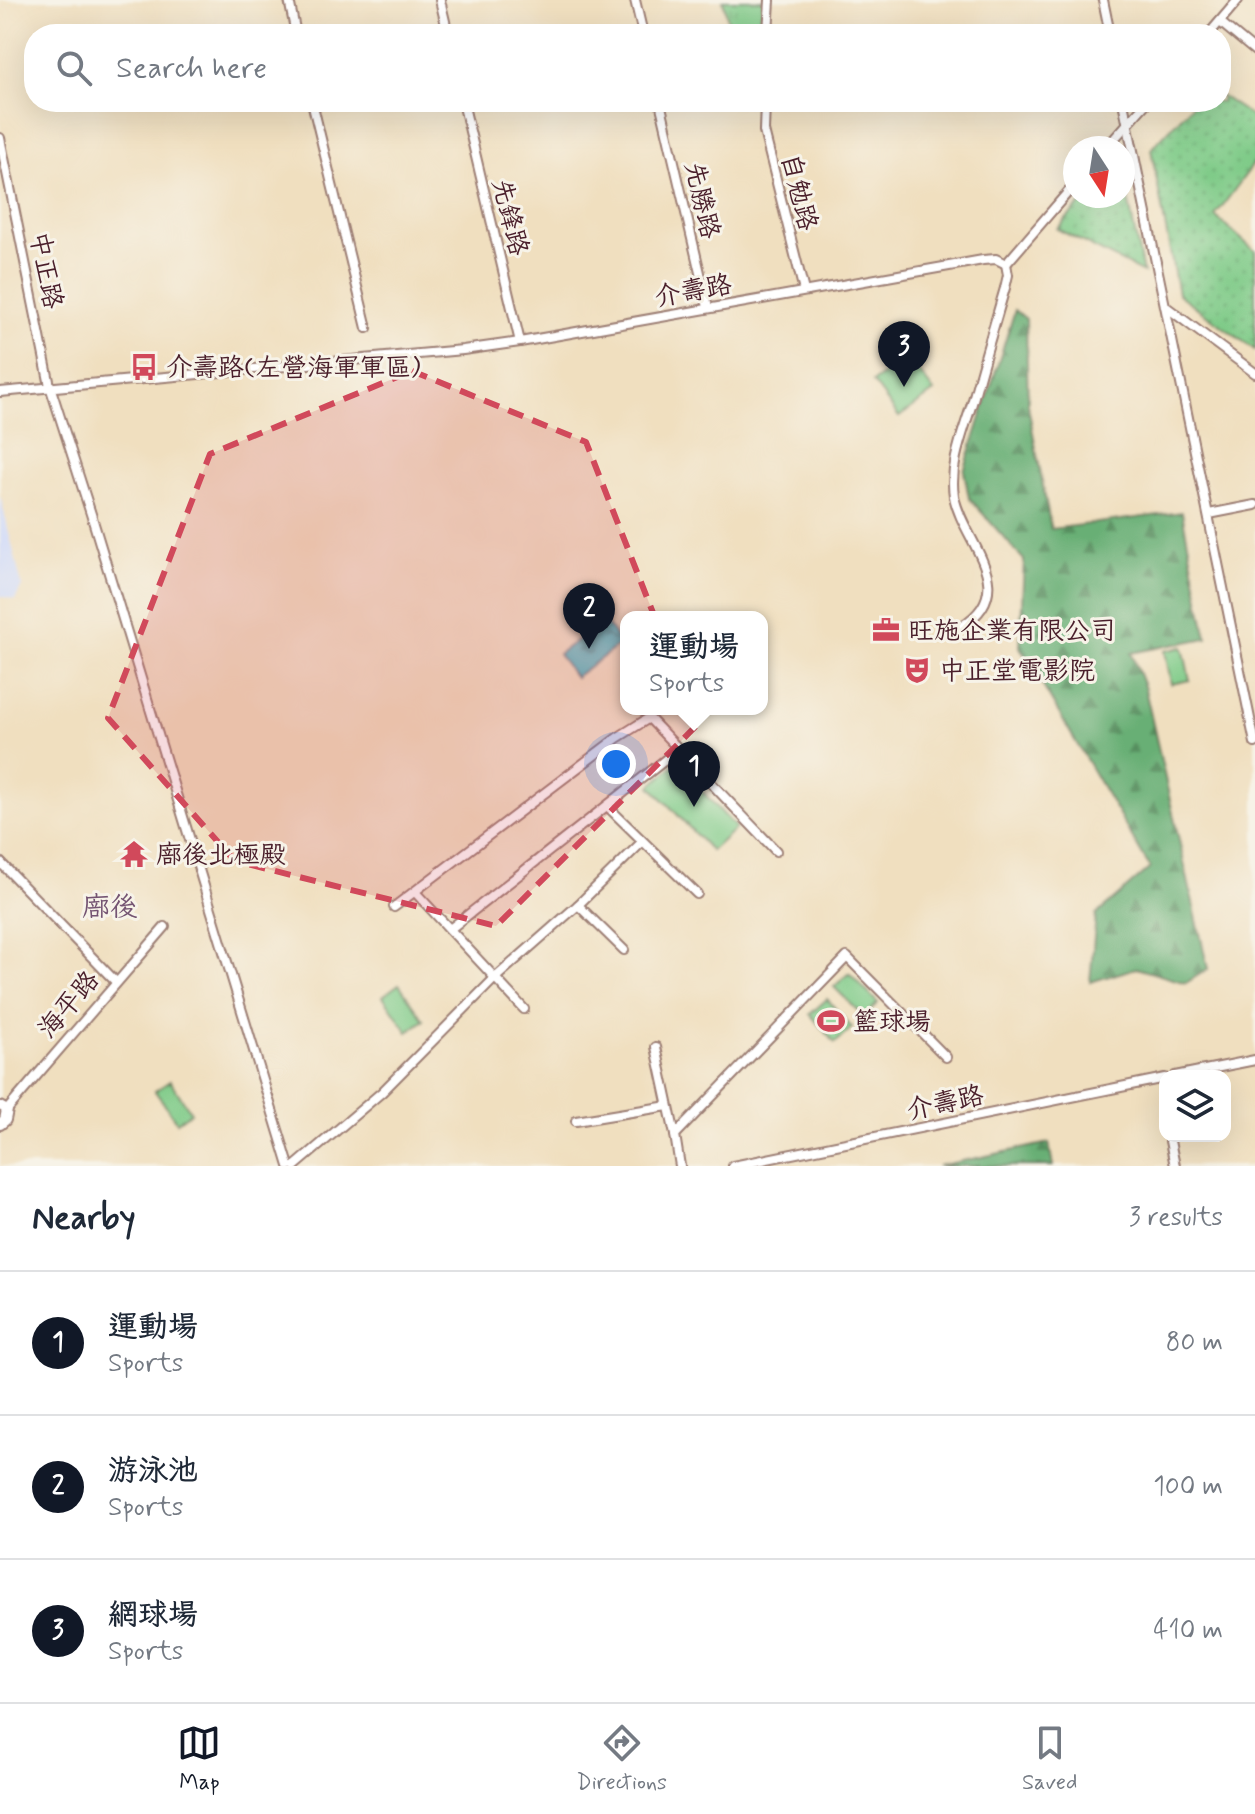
<!DOCTYPE html>
<meta charset="utf-8">
<style>
:root{--surface:#fff;--page:#f6f6f7;--text:#1f2937;--muted:#747a83;--line:#e0e1e3;--accent:#111827}
body{margin:0;font-family:Mynerve,"LXGW WenKai TC",sans-serif;background:var(--page);color:var(--text)}
.controls{position:absolute;right:24px;bottom:24px;display:grid;overflow:hidden;border-radius:16px;box-shadow:0 8px 32px #0002}
.controls button{width:72px;height:72px;display:grid;place-items:center;padding:0;border:0;border-bottom:2px solid var(--line);background:var(--surface);color:var(--text);font:40px sans-serif}
.compass{position:absolute;left:1063px;top:136px;width:72px;height:72px;border-radius:50%;background:var(--surface);box-shadow:0 8px 32px #0002;rotate:168deg}
.you{position:absolute;left:616px;top:764px;width:28px;height:28px;margin:-20px;border:6px solid #fff;border-radius:50%;background:#1a73e8;box-shadow:0 0 0 12px #1a73e833}
.badge{display:grid;place-items:center;width:52px;height:52px;border-radius:50%;background:var(--accent);color:#fff;font-size:26px;font-weight:700}
.pin{position:absolute;translate:-50% -66px;filter:drop-shadow(0 2px 4px #0008)}
.pin::after{content:'';position:absolute;top:42px;width:28px;height:24px;background:inherit;clip-path:polygon(0 0,100% 0,50% 100%)}
.popup{position:absolute;left:620px;top:611px;width:148px;height:104px;box-sizing:border-box;display:grid;place-content:center;border-radius:16px;background:var(--surface);filter:drop-shadow(0 2px 6px #0005);font-size:26px;white-space:nowrap;color:var(--muted)}
.popup b{font-size:30px;color:var(--text)}
.popup::after{content:'';position:absolute;left:50%;top:100%;margin-left:-16px;border:16px solid transparent;border-top-color:var(--surface)}
.list{margin:0;padding:0;list-style:none}
h2{display:flex;justify-content:space-between;align-items:center;height:104px;margin:0;padding:0 32px;font-size:34px}
h2 small{font-size:26px;font-weight:400;color:var(--muted)}
.list li{display:grid;grid-template-columns:52px 1fr auto;gap:24px;align-items:center;box-sizing:border-box;height:144px;padding:0 32px;border-top:2px solid var(--line)}
.list b{display:block;font-size:30px;white-space:nowrap}
.list p{margin:0;font-size:26px;white-space:nowrap;color:var(--muted)}
.list em{font-size:26px;font-style:normal;color:var(--muted)}
.icon{flex:none;width:44px;height:44px;fill:none;stroke:currentColor;stroke-width:2;stroke-linecap:round;stroke-linejoin:round}
.map{position:relative;flex:none;width:1255px;height:1166px;overflow:hidden}
.search{position:absolute;background:var(--surface);box-shadow:0 8px 32px #0002;left:24px;right:24px;top:24px;height:88px;display:flex;align-items:center;gap:20px;box-sizing:border-box;padding:0 28px;border-radius:32px;color:var(--muted);font-size:30px}
.sheet{height:536px;background:var(--surface)}
nav{display:flex;justify-content:space-around;align-items:center;box-sizing:border-box;height:112px;border-top:2px solid var(--line);background:var(--surface);font-size:22px;color:var(--muted)}
nav a{display:grid;justify-items:center;gap:4px}
nav .on{color:var(--accent)}
.map>svg:first-child{display:block}
.built{fill:#d0daf9}
.grass{fill:url(#grass-dots);stroke:#64755a;stroke-width:2}
.forest{fill:url(#forest-firs);stroke:#586750;stroke-width:2}
.park{fill:url(#park-tufts);stroke:#64755a;stroke-width:2}
.pitch{fill:#7fcb88;stroke:#64755a;stroke-width:2}
.water{fill:url(#water-ripples);stroke:#486975;stroke-width:2}
.lines{fill:none;stroke-linecap:round;stroke-linejoin:round}
.minor-casing{stroke:#9d7f75;stroke-width:12}
.tertiary-casing{stroke:#9d7f75;stroke-width:14}
.minor{stroke:#fff;stroke-width:8}
.tertiary{stroke:#fff;stroke-width:10}
.marked{fill:#d1495b;fill-opacity:0.2;stroke:#d1495b;stroke-width:6;stroke-dasharray:16 10;stroke-linejoin:round}
.labels{text-anchor:middle;stroke-width:6;stroke-linejoin:round;paint-order:stroke}
.street-label{font-size:26px;fill:#4a1f2b;stroke:#f7f3e8}
.poi-label{font-size:26px;fill:#4a1f2b;stroke:#f7f3e8;text-anchor:start}
.neighbourhood-label{font-size:28px;fill:#745472;stroke:#f7f3e8}
</style>
<div class="map">
<svg width="1255" height="1166" viewBox="0 0 1255 1166">
<defs>
<pattern id="grass-dots" width="8" height="8" patternUnits="userSpaceOnUse" patternTransform="scale(2)"><rect width="8" height="8" fill="#7fcb88"/><path d="M2 2h.1M6 6h.1" fill="none" stroke="#6fae76" stroke-width="1.8" stroke-linecap="round"/></pattern>
<pattern id="forest-firs" width="22" height="20" patternUnits="userSpaceOnUse" patternTransform="scale(2)"><rect width="22" height="20" fill="#67af74"/><path d="M5 1l3.5 6h-7zM16 11l3.5 6h-7z" fill="#578e5f"/></pattern>
<pattern id="park-tufts" width="24" height="20" patternUnits="userSpaceOnUse" patternTransform="scale(2)"><rect width="24" height="20" fill="#7fcb88"/><path d="M3 7l-1-3M5 7V3M7 7l1-3M15 17l-1-3M17 17v-4M19 17l1-3" fill="none" stroke="#6fae76"/></pattern>
<pattern id="water-ripples" width="26" height="14" patternUnits="userSpaceOnUse" patternTransform="scale(2)"><rect width="26" height="14" fill="#45b3bf"/><path d="M2 4q2-2 4 0t4 0M15 11q2-2 4 0t4 0" fill="none" stroke="#3c919b"/></pattern>
</defs>
<rect width="100%" height="100%" fill="#f7f3e8"/>
<filter id="ink" filterUnits="userSpaceOnUse"><feTurbulence type="fractalNoise" baseFrequency=".0125" numOctaves="2"/><feDisplacementMap in="SourceGraphic" scale="16" xChannelSelector="R" yChannelSelector="G"/><feConvolveMatrix kernelMatrix="1 2 1 2 8 2 1 2 1" color-interpolation-filters="sRGB"/></filter>
<filter id="wash" filterUnits="userSpaceOnUse"><feTurbulence type="fractalNoise" baseFrequency=".006" numOctaves="4" result="noise"/><feDisplacementMap in="SourceGraphic" scale="32" xChannelSelector="R" yChannelSelector="G"/><feGaussianBlur stdDeviation="1.8" result="paint"/><feColorMatrix in="noise" values="0 0 0 0 0 0 0 0 0 0 0 0 0 0 0 0 0 1.4 0 .05"/><feComposite in="paint" operator="in"/></filter>
<g filter="url(#wash)">
<rect width="100%" height="100%" fill="#f0dfbf"/>
<polygon class="built" points="0,495 22,586 15,600 0,596"/>
<g class="grass">
<polygon points="1221,96 1255,119 1255,162 1215,216 1255,251 1255,350 1178,294 1151,149 1195,102 1221,102"/>
<polygon points="1123,174 1143,273 1057,229 1088,196 1123,196"/>
</g>
<g class="forest">
<polygon points="1015,310 1026,319 1028,406 1051,529 1182,512 1207,638 1131,653 1145,689 1208,969 1186,983 1136,968 1090,982 1096,915 1150,868 1020,647 1024,560 969,498 964,471"/>
<polygon points="1049,1143 1053,1166 938,1166"/>
</g>
<polygon class="park" points="723,0 763,0 759,34 731,34"/>
<g class="pitch">
<polygon points="908,357 934,392 899,417 873,382"/>
<polygon points="1183,647 1190,680 1171,684 1165,651"/>
<polygon points="676,763 736,828 711,851 651,786"/>
<polygon points="849,973 878,1003 864,1017 834,987"/>
<polygon points="399,984 424,1020 408,1032 383,996"/>
<polygon points="827,999 852,1028 835,1043 810,1014"/>
<polygon points="170,1081 191,1112 177,1122 155,1091"/>
</g>
<polygon class="water" points="604,620 621,644 575,677 558,654"/>
</g>
<g filter="url(#ink)">
<g class="lines">
<g class="minor-casing">
<g id="minor">
<polyline points="289,0 296,34"/>
<polyline points="440,0 448,34"/>
<polyline points="635,0 643,34"/>
<polyline points="1103,0 1110,34"/>
<polyline points="1220,22 1255,51"/>
<polyline points="768,34 770,0"/>
<polyline points="1209,34 1238,0"/>
<polyline points="312,102 367,328"/>
<polyline points="463,102 520,342"/>
<polyline points="660,102 708,307"/>
<polyline points="765,102 764,131 804,291"/>
<polyline points="1123,102 1255,743"/>
<polyline points="0,138 50,386 91,514 289,1166"/>
<polyline points="1106,148 1147,102"/>
<polyline points="1006,264 1075,184"/>
<polyline points="1165,306 1255,373"/>
<polyline points="0,392 463,350 520,342 983,260 996,259 1006,264"/>
<polyline points="1209,514 1255,505"/>
<path d="M962 626C1022 588 962 541 954 496 949 464 964 431 973 400 983 363 994 326 1005 288L1008 275 1006 264"/>
<polyline points="607,806 697,894"/>
<polyline points="0,862 116,982"/>
<polyline points="415,892 524,1009"/>
<polyline points="578,905 624,950"/>
<polyline points="394,907 617,738 649,718 776,851"/>
<polyline points="450,929 679,749"/>
<polyline points="656,1047 675,1135"/>
<polyline points="1175,1076 1255,1060"/>
<polyline points="0,1106 7,1110 165,927"/>
<polyline points="576,1121 668,1106"/>
<polyline points="1169,1136 1175,1166"/>
<polyline points="295,1166 382,1092 495,978 578,905 642,842"/>
<polyline points="680,1166 675,1135 847,957 946,1057"/>
<polyline points="733,1166 1165,1078"/>
</g>
</g>
<g class="tertiary-casing">
<polyline id="tertiary" points="0,1124 5,1120 7,1110"/>
</g>
<use href="#minor" class="minor"/>
<use href="#tertiary" class="tertiary"/>
</g>
</g>
<path class="marked" d="M412 371 586 442 697 725 496 926 235 861 108 718 210 454Z"/>
<defs>
<g id="bus-bare" transform="scale(2.16)"><path d="M-5-6H5V4H4V6H2V4H-2V6H-4V4H-5ZM-3.5-4V0h7V-4ZM-3.5 1.2v1.5H-2V1.2ZM2 1.2v1.5H3.5V1.2Z" fill="#d1495b" stroke="#f7f3e8" stroke-width="2.5" paint-order="stroke"/></g>
<g id="office-bare" transform="scale(2.16)"><path d="M-6-3h4V-5.5h4V-3h4V5H-6ZM-1-4.5V-3h2v-1.5ZM-6 0V1H6V0Z" fill="#d1495b" stroke="#f7f3e8" stroke-width="2.5" paint-order="stroke"/></g>
<g id="theatre-bare" transform="scale(2.16)"><path d="M-5-5.5Q0-4 5-5.5V0Q5 5 0 6Q-5 5-5 0ZM-3.3-2.5H-1v1.5H-3.3ZM1-2.5H3.3v1.5H1ZM-2.8 1Q0 5.5 2.8 1Z" fill="#d1495b" stroke="#f7f3e8" stroke-width="2.5" paint-order="stroke"/></g>
<g id="temple-bare" transform="scale(2.16)"><path d="M0-6L5-2H3V0L6.5 2.5H4V6H1.5V3h-3V6H-4V2.5H-6.5L-3 0V-2H-5Z" fill="#d1495b" stroke="#f7f3e8" stroke-width="2.5" paint-order="stroke"/></g>
<g id="stadium-bare" transform="scale(2.16)"><path d="M0-5a6.5 5 0 1 0 0 10a6.5 5 0 1 0 0-10ZM-3.5-1.8h7v3.6h-7Z" fill="#d1495b" stroke="#f7f3e8" stroke-width="2.5" paint-order="stroke"/></g>
</defs>
<g fill-rule="evenodd">
<use href="#bus-bare" x="144" y="367"/>
<use href="#office-bare" x="886" y="630"/>
<use href="#theatre-bare" x="917" y="670"/>
<use href="#temple-bare" x="134" y="854"/>
<use href="#stadium-bare" x="831" y="1021"/>
</g>
<g class="labels">
<g class="street-label">
<text transform="translate(800 192) rotate(76)" y="9">自勉路</text>
<text transform="translate(703 200) rotate(77)" y="9">先勝路</text>
<text transform="translate(511 217) rotate(76)" y="9">先鋒路</text>
<text transform="translate(47 270) rotate(79)" y="9">中正路</text>
<text transform="translate(693 290) rotate(-10)" y="9">介壽路</text>
<text transform="translate(68 1004) rotate(-50)" y="9">海平路</text>
<text transform="translate(945 1102) rotate(-12)" y="9">介壽路</text>
</g>
<g class="poi-label">
<text x="166" y="376">介壽路(左營海軍軍區)</text>
<text x="908" y="639">旺施企業有限公司</text>
<text x="939" y="679">中正堂電影院</text>
<text x="156" y="863">廍後北極殿</text>
<text x="853" y="1030">籃球場</text>
</g>
<g class="neighbourhood-label">
<text x="110" y="916">廍後</text>
</g>
</g>
</svg>
<div class="controls">
<button><svg class="icon" aria-label="layers" viewBox="0 0 24 24"><path d="M12 4l9 5-9 5-9-5zM3 14l9 5 9-5"/></svg></button>
</div>
<svg class="compass" viewBox="-18 -18 36 36"><path d="M0-13l5 13h-10z" fill="#e53935"/><path d="M0 13l5-13h-10z" fill="#747a83"/></svg>
<div class="you"></div>
<div class="pin badge" style="left:694px;top:807px">1</div>
<div class="popup"><b>運動場</b>Sports</div>
<div class="pin badge" style="left:589px;top:649px">2</div>
<div class="pin badge" style="left:904px;top:387px">3</div>
<div class="search"><svg class="icon" aria-label="search" viewBox="0 0 24 24"><circle cx="10" cy="10" r="6"/><path d="M15 15l6 6"/></svg>Search here</div>
</div>
<section class="sheet">
<h2>Nearby<small>3 results</small></h2>
<ul class="list">
<li><span class="badge">1</span><div><b>運動場</b><p>Sports</p></div><em>80 m</em></li>
<li><span class="badge">2</span><div><b>游泳池</b><p>Sports</p></div><em>100 m</em></li>
<li><span class="badge">3</span><div><b>網球場</b><p>Sports</p></div><em>410 m</em></li>
</ul>
</section>
<nav>
<a class="on"><svg class="icon" aria-label="map" viewBox="0 0 24 24"><path d="M3 6l6-2 6 2 6-2v14l-6 2-6-2-6 2zM9 4v14M15 6v14"/></svg>Map</a>
<a><svg class="icon" aria-label="directions" viewBox="0 0 24 24"><path d="M12 3l9 9-9 9-9-9zM9 14v-3h6M13 9l2 2-2 2"/></svg>Directions</a>
<a><svg class="icon" aria-label="saved" viewBox="0 0 24 24"><path d="M7 4h10v16l-5-4-5 4z"/></svg>Saved</a>
</nav>
